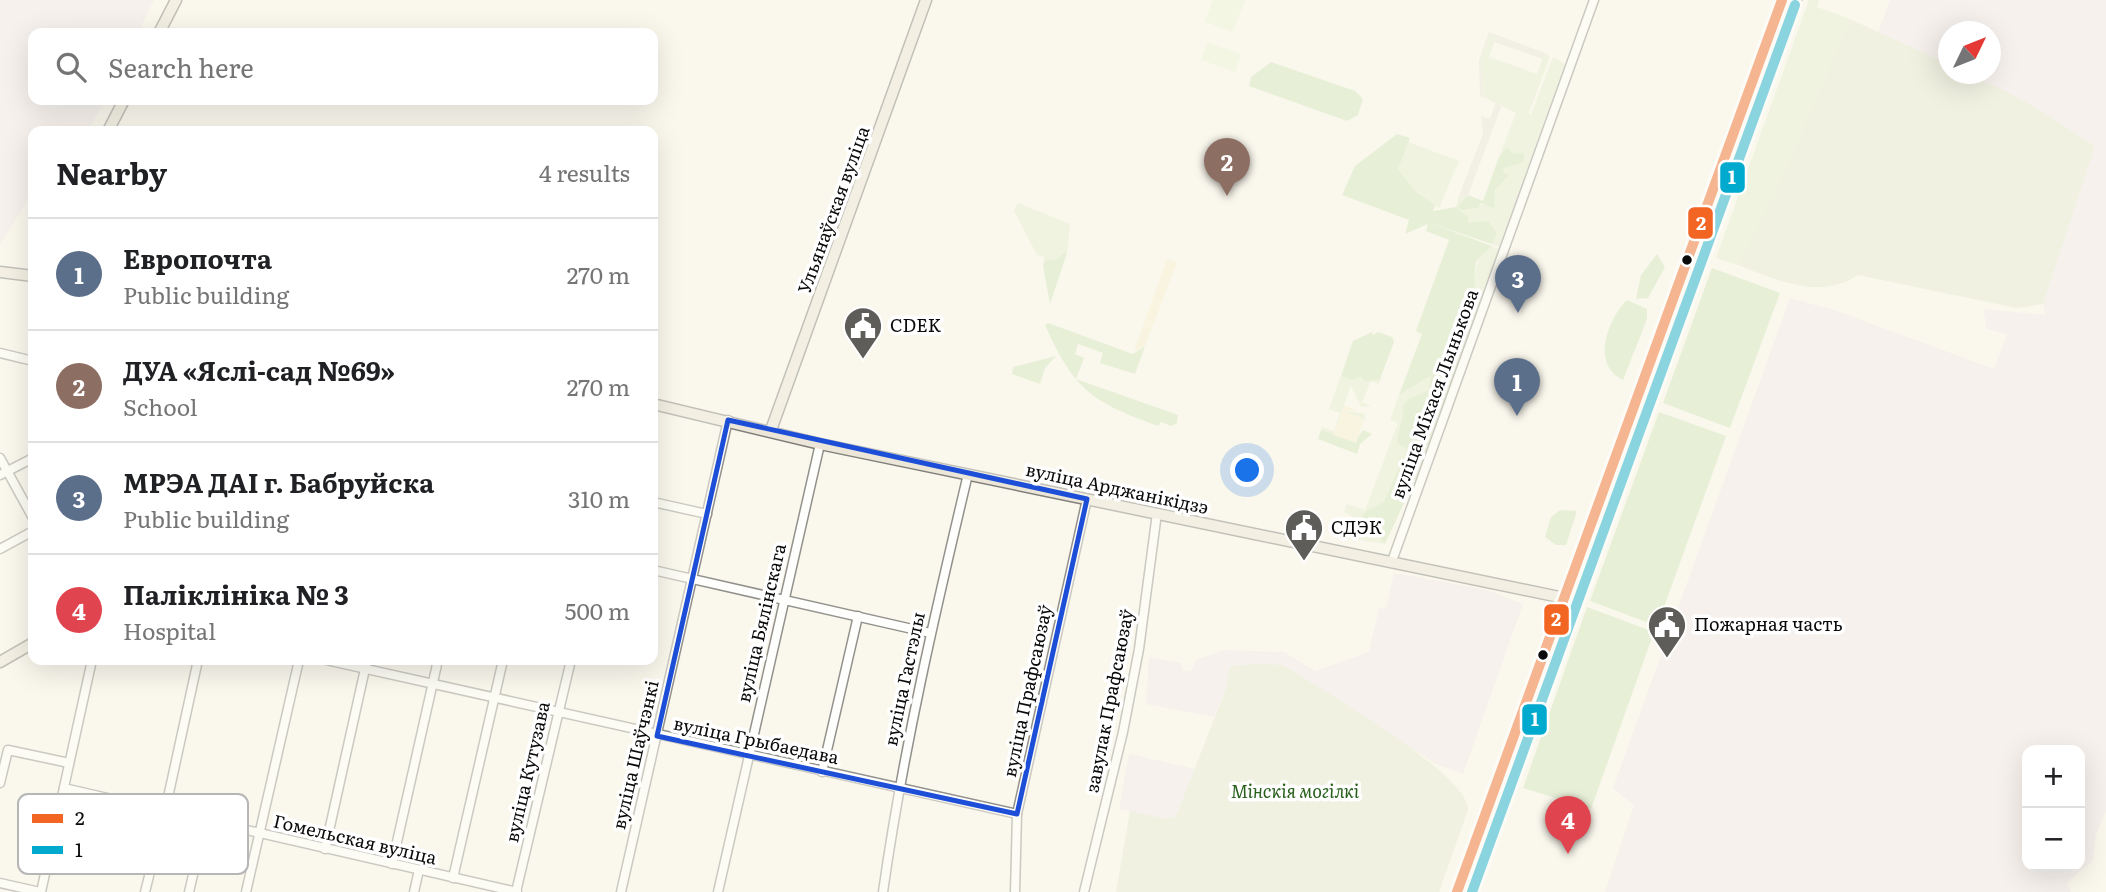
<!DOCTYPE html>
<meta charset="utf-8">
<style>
:root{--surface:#fff;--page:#f6f6f6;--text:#202124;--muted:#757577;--line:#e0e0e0;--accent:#b45309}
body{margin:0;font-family:Literata,serif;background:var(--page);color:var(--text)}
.controls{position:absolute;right:21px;bottom:21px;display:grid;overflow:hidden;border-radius:14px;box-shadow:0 7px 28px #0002}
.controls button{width:63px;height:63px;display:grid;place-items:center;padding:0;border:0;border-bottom:2px solid var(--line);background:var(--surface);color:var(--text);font:35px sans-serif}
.compass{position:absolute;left:1938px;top:21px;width:63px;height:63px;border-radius:50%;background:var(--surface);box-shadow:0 7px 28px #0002;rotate:47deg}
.you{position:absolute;left:1248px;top:471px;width:24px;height:24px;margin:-18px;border:5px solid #fff;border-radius:50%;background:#1a73e8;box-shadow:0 0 0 10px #1a73e833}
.badge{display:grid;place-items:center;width:46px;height:46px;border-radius:50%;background:var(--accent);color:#fff;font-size:23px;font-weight:700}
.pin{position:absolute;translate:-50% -58px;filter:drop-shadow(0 2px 4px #0008)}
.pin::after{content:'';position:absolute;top:37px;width:24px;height:21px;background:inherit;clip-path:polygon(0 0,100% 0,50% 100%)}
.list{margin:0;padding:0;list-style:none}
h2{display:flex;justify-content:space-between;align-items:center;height:91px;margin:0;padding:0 28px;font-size:30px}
h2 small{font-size:23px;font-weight:400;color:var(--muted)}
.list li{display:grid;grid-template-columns:46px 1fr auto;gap:21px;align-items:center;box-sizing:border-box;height:112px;padding:0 28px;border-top:2px solid var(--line)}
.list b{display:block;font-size:26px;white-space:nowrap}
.list p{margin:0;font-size:23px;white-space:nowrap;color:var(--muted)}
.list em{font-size:23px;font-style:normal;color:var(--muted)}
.icon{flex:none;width:38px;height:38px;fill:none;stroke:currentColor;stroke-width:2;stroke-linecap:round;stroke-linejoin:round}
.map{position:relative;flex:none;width:2106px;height:892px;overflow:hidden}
.search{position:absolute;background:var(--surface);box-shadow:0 7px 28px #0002;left:28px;top:28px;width:630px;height:77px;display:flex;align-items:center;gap:18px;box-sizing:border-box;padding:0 24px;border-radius:14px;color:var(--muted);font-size:26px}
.panel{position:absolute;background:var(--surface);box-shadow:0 7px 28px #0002;left:28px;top:126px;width:630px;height:539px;border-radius:14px}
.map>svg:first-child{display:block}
.industrial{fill:#f1e9eb;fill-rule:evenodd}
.green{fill:#e2eece}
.forest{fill:#d2e5bc}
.sand{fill:#f9f0cf}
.cemetery{fill:#e5e9d2}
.pitch{fill:#ecf3d7}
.plaza{fill:#e9e6d9}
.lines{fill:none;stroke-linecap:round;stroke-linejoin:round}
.minor-casing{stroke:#92918c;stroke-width:11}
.major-casing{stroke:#7f7e7a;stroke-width:13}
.minor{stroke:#fefefc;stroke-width:8}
.major{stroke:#ebe6d7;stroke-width:10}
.bus-1-casing{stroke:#fff;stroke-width:16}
.bus-2-casing{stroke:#fff;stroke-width:16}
.bus-1{stroke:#f26522;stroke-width:10}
.bus-2{stroke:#00a9ce;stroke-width:10}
.marked{fill:none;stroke:#1d4ed8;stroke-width:5;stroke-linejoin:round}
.bus-dot{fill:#0a0a0a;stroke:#fff;stroke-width:2.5}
.labels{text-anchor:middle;stroke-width:7;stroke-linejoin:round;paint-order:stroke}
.street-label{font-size:18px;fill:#0a0a0a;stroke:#fff}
.poi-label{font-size:18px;fill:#0a0a0a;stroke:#fff;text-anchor:start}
.park-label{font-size:18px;font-style:italic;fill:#2a601d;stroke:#fff}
.key{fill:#fff;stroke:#b6b6b6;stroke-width:2}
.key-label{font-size:19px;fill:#0a0a0a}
.line-badge{stroke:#fff;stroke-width:2.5}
.badge-label{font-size:19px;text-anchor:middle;font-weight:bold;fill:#fff}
</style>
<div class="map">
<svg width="2106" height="892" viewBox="0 0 2106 892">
<rect width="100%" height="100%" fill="#faf7ed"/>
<g class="industrial">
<polygon points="0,0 154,0 138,33 33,33 33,100 105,100 88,131 33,131 33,191 0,245"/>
<path d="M1890 0H2106V812L2096 834 2093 861 2067 882 2071 892H1605L1634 805 1613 788 1790 298 1837 311 1994 369 2007 334 1987 329 1983 309 2045 315 2043 304 2095 146 2021 101 1967 74H1990V32H1948V64L1878 33ZM2027 750H2080V866H2027Z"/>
<polygon points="1394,573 1488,590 1523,604 1463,774 1436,764 1282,665 1230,666 1226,689 1214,717 1146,704 1149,657 1181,663 1183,670 1191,672 1196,660 1224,650 1284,652 1315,671 1369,652 1379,608 1386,609"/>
<polygon points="1129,754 1195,769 1176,816 1166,819 1119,809"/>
</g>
<g class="green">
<polygon points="1809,0 1819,0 1817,7 1850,19 1770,204 1738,265 1716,258"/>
<path d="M1490 35 1496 37 1489 57 1537 74 1545 53 1550 56 1529 113 1531 115 1553 57 1565 64 1499 247 1492 244 1497 233C1488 216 1482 227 1468 223V217L1456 207 1459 196 1466 198 1462 203 1471 208 1494 200 1495 190 1510 174 1503 173V168L1518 155 1503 151 1499 157 1516 113 1483 97 1481 60Z"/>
<polygon points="1408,142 1459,161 1439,208 1416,192 1398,169"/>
<polygon points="1018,203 1070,224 1067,253 1064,252 1058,259 1046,260 1043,266 1044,257 1037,255 1014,211"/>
<path d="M1492 246 1500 250 1467 337 1468 316 1464 309 1473 302C1475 274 1470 266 1492 246Z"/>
<polygon points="1341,376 1352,380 1362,377 1367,382 1381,377 1379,384 1371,381 1362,402 1371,406 1361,407 1351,385 1342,411 1364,413 1366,420 1342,411 1334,435 1321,430 1322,427 1334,431 1340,413 1329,409"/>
<path d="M1432 376 1427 390 1410 398C1406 414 1398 427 1397 443L1407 448C1400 466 1396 485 1385 500 1376 513 1359 512 1353 529L1364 535 1371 531 1385 544 1346 538 1352 516 1344 512 1347 504 1365 510 1398 423 1390 420 1399 395Z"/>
</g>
<g class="forest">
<polygon points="1271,62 1355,91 1363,99 1358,115 1347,121 1249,86 1251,77"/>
<path d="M1397 134 1410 138 1398 169 1416 192 1435 205 1433 211 1456 207 1468 217V223L1488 221 1497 233 1492 244 1429 223 1492 246 1476 262C1471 280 1481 296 1464 309L1468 316 1467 337 1416 477 1385 544 1372 531 1359 536 1353 529 1365 512 1384 502 1407 449 1397 443C1398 429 1404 420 1403 406L1410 398 1428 390 1431 376 1399 395 1422 334 1416 331 1449 240 1426 231 1428 224 1405 234 1409 220 1342 195 1355 166Z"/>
<polygon points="1507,147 1514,154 1523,153 1525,157 1522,163 1503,168 1504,173 1510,174 1495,190 1494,208 1481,203 1478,208 1461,210 1458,206 1468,195 1483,201 1499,157"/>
<polygon points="1064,252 1067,253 1050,304 1043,266 1046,260 1058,259"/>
<polygon points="1657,254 1665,267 1648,298 1636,299 1641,275"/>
<polygon points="1712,268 1780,293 1730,428 1663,403"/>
<path d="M1627 300 1647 309V319L1623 380C1590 364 1608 319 1627 300Z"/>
<path d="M1048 323 1133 354 1145 346 1135 374 1100 363 1103 353 1078 344 1075 354 1084 358 1076 379 1178 415 1177 423 1171 426 1161 422 1158 426C1092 402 1074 390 1045 325Z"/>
<polygon points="1372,332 1373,335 1378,332 1392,337 1394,342 1380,379 1366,382 1361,377 1352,380 1341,376 1353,341"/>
<polygon points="1056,356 1045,368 1040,384 1012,374 1013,367"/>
<polygon points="1659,412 1726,436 1657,626 1590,601"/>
<polygon points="1321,430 1355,442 1363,430 1372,434 1360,444 1357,454 1318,439"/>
<polygon points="1560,510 1577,511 1566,545 1556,545 1545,537 1551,517"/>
<polygon points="1587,607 1654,632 1591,809 1523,788"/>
</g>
<g class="sand">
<polygon points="1167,259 1177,262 1145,346 1134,351"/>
<polygon points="1344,405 1356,410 1344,412 1364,419 1356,443 1334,435"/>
</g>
<g class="cemetery">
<path d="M1850 19 1948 64V74C1993 74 2056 122 2095 146L2043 304 2017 308 1858 275C1820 301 1775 279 1738 265L1774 195Z"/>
<path d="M1258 664 1282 665 1295 672C1327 694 1469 774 1468 810L1439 892H1116L1130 811 1166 819 1176 816 1226 689 1230 666Z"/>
</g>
<g class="pitch">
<polygon points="1213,0 1245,0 1233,32 1205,22"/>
<polygon points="1207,42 1241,54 1235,72 1201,60"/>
</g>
<g class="plaza">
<polygon points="1489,32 1545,53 1543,59 1494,42 1495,37 1490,35 1481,60 1483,97 1480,96 1479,60"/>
<polygon points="1496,102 1501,107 1468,195 1466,198 1459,196 1483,134 1481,116 1490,119"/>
</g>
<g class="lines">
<g class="minor-casing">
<g id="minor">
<polyline points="0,353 33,361"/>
<polyline points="0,458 33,518"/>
<polyline points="0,475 33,458"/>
<polyline points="653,502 707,514"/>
<polyline points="0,549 33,531"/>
<polyline points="1392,561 1594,0"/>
<polyline points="653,570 930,633"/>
<polyline points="326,660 1017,814"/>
<polyline points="822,772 858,616"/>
<polyline points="0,783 8,750 69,763"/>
<polyline points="64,788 517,892"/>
<polyline points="165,811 198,660"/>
<polyline points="325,849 367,660"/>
<polyline points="392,864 438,660"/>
<polyline points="453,878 503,660"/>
<polyline points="0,883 40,892"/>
<polyline points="41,892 92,660"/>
<polyline points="145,892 153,860"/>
<polyline points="189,892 193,875"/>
<polyline points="246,892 299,660"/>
<polyline points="414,892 419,870"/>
<polyline points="516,892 571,660"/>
<polyline points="621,892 728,420"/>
<polyline points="718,892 820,444"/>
<path d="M883 892C903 751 935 613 968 474"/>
<polyline points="1015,892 1017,814 1087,499"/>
<polyline points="1084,892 1123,732 1139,649 1157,513"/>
</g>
</g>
<g class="major-casing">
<g id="major">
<polyline points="159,33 176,0"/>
<polyline points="108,131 124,100"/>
<polyline points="0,272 33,276"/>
<polyline points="653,404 820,444 1569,599"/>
<polyline points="771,430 926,0"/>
<polyline points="0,662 33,643"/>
<polyline points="1457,892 1782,0"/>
<polyline points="1471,892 1796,0"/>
</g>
</g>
<use href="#minor" class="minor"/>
<use href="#major" class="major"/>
<g class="bus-1-casing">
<polyline id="bus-1" points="1457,892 1782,0"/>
</g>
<g class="bus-2-casing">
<polyline id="bus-2" points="1472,892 1795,5"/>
</g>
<use href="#bus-1" class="bus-1"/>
<use href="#bus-2" class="bus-2"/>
</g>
<path d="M0 0H2106V892H0ZM728 420 1087 499 1017 814 657 736Z" fill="#faf7ed" fill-opacity=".55" fill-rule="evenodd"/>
<path class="marked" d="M728 420 1087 499 1017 814 657 736Z"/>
<defs>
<g id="civic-pin" transform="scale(2.0125)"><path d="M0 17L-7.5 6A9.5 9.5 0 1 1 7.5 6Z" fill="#5e5d59" stroke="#fff"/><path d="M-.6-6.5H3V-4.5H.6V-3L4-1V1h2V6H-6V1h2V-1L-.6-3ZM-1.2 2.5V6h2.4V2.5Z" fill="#fff"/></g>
</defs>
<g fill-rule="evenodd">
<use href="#civic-pin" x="863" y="326"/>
<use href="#civic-pin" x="1304" y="528"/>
<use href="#civic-pin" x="1667" y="625"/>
</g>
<g class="bus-dot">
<circle cx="1687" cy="260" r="6"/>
<circle cx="1543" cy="655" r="6"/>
</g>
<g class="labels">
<g class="street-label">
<text transform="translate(834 210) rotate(-70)" y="6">Ульянаўская вуліца</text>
<text transform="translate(1435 394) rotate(-70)" y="6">вуліца Міхася Лынькова</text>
<text transform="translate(1117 489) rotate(12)" y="6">вуліца Арджанікідзэ</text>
<text transform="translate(762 623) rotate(-77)" y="6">вуліца Бялінскага</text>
<text transform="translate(905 679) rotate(-78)" y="6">вуліца Гастэлы</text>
<text transform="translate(1028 691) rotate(-78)" y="6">вуліца Прафсаюзаў</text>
<text transform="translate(1110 701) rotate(-79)" y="6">завулак Прафсаюзаў</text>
<text transform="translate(756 741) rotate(12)" y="6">вуліца Грыбаедава</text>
<text transform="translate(636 755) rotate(-77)" y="6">вуліца Шаўчэнкі</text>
<text transform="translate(528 772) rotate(-77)" y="6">вуліца Кутузава</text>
<text transform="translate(355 840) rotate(13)" y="6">Гомельская вуліца</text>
</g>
<g class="poi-label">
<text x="890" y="332">CDEK</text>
<text x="1331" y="534">СДЭК</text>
<text x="1694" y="631">Пожарная часть</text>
</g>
<g class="park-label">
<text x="1295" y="798">Мінскія могілкі</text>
</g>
</g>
<rect x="18" y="794" width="230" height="80" rx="10" class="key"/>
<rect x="32" y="814" width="31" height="9" fill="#f26522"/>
<rect x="32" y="846" width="31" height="8" fill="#00a9ce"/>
<g class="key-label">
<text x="75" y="825">2</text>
<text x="75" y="857">1</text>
</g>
<g class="line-badge">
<rect x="1719" y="161" width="27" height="33" rx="7" fill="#00a9ce"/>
<rect x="1687" y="206" width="27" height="34" rx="7" fill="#f26522"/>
<rect x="1543" y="603" width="27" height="33" rx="7" fill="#f26522"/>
<rect x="1521" y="703" width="27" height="33" rx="7" fill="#00a9ce"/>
</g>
<g class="badge-label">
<text x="1732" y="184">1</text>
<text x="1701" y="230">2</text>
<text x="1556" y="626">2</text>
<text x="1535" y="726">1</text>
</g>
</svg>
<div class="controls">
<button>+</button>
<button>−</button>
</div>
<svg class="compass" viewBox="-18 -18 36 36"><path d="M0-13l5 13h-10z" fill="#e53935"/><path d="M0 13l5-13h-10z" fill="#757577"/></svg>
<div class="you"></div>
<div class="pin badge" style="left:1517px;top:416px;background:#5c6f8a">1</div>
<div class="pin badge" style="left:1227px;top:196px;background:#8d6e63">2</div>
<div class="pin badge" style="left:1518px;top:313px;background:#5c6f8a">3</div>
<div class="pin badge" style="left:1568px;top:854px;background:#e0444e">4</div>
<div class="search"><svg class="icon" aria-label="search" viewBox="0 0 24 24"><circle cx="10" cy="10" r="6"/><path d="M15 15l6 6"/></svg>Search here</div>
<section class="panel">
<h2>Nearby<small>4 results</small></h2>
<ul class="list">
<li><span class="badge" style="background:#5c6f8a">1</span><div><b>Европочта</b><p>Public building</p></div><em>270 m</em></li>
<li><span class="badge" style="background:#8d6e63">2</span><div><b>ДУА «Яслі-сад №69»</b><p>School</p></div><em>270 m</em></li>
<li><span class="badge" style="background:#5c6f8a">3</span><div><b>МРЭА ДАІ г. Бабруйска</b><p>Public building</p></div><em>310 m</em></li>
<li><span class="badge" style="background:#e0444e">4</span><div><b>Паліклініка № 3</b><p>Hospital</p></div><em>500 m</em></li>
</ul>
</section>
</div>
